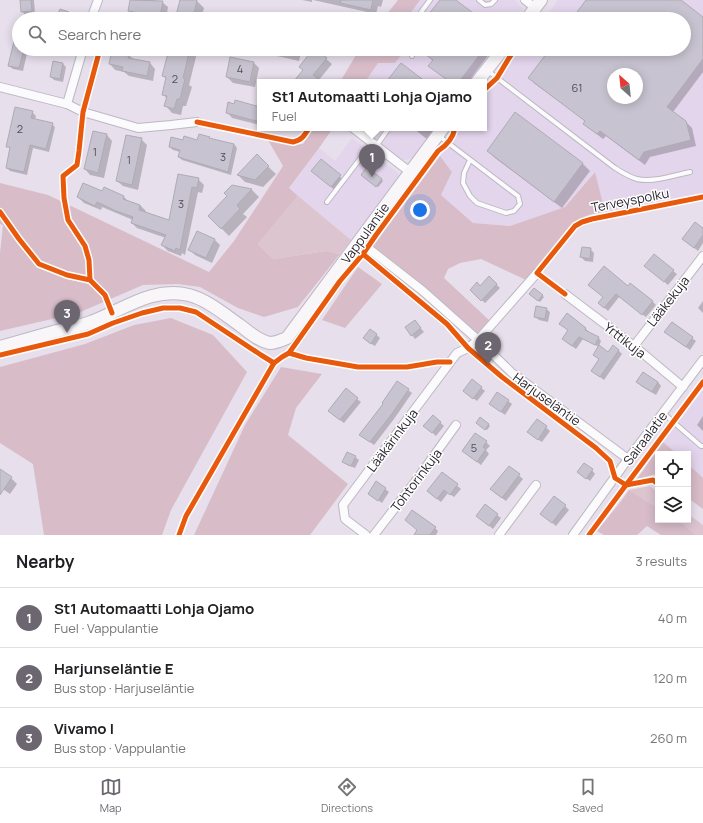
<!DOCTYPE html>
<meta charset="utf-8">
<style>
:root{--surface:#fff;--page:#f2f2f2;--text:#202124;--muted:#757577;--line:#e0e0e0;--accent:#6c6670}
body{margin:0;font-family:Manrope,sans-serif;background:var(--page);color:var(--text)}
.controls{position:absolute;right:12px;bottom:12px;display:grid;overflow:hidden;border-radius:0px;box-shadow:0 2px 10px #0003}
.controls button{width:36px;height:36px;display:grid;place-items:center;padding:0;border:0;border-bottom:1px solid var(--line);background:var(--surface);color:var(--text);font:20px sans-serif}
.compass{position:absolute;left:607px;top:68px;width:36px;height:36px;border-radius:50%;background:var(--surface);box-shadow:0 2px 10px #0003;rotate:333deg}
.you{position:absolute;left:420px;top:210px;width:14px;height:14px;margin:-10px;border:3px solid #fff;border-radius:50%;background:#1a73e8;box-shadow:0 0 0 6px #1a73e833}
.badge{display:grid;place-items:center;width:26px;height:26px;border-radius:50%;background:var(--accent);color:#fff;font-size:13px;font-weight:700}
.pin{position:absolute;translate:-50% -33px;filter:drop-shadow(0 1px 2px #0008)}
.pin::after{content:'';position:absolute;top:21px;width:14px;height:12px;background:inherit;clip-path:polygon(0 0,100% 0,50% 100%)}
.popup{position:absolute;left:257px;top:79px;width:230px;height:52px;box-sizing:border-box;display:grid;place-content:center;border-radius:0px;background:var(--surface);filter:drop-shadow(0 1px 3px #0005);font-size:13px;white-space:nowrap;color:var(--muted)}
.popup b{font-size:15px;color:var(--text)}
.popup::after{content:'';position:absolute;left:50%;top:100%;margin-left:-8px;border:8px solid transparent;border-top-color:var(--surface)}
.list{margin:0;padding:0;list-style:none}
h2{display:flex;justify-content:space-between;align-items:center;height:52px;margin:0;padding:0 16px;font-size:17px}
h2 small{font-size:13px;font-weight:400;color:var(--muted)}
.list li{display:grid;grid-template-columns:26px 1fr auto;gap:12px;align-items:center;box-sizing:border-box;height:60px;padding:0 16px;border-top:1px solid var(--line)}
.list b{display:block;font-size:15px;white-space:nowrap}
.list p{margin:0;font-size:13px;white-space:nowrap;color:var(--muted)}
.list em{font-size:13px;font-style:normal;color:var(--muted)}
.icon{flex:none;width:22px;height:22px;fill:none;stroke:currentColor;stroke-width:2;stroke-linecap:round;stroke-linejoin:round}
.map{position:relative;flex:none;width:703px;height:535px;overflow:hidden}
.search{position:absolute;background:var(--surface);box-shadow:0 2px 10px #0003;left:12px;right:12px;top:12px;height:44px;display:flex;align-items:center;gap:10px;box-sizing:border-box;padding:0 14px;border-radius:22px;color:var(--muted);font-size:15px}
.sheet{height:232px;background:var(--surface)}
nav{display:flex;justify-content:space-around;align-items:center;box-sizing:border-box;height:56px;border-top:1px solid var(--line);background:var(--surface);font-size:11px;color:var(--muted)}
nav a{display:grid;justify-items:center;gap:2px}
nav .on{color:var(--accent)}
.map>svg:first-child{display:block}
.built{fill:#e3d5ec;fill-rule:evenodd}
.green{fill:#ddc5d0}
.forest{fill:#d8bdc9}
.shadow{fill:#0003;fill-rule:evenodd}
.building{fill:#c7c3d0;stroke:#afabb6;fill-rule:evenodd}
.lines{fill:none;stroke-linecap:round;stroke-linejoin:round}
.lane-casing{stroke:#beb8c2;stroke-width:6}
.street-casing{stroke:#beb8c2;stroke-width:10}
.secondary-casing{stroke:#beb8c2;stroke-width:14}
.lane{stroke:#fbfafc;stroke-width:4}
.street{stroke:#fbfafc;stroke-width:8}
.secondary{stroke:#f9f6fa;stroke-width:12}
.cycleway-casing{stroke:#fff;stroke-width:8}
.cycleway{stroke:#e8590c;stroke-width:5}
.labels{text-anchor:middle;stroke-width:3;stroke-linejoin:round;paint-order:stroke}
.number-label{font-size:11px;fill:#514c56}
.street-label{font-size:13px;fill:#2a252e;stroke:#fff}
</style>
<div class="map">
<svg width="703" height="535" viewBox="0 0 703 535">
<rect width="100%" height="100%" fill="#e7dfec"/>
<g class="built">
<polygon points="420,0 514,0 523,8 523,16 520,19 406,19"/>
<path d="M558 0H703V193L605 212 594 172 565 207 510 226 473 223 441 195 452 172 440 156 461 128H484V98L521 49H684V19H544ZM613 74H637V98H613Z"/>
<polygon points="393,49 497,49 472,82 365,82 378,62 401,55"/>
<polygon points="361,128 436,128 413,158 406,160 402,160"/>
<polygon points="352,138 398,173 399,177 351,240 289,189 319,148 335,161"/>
<polygon points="703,390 703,478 688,464 688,454 677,454 663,442"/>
</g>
<g class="green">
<polygon points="298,196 351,240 340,254 326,251 273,259 258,244"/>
<polygon points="650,486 658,493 658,508 629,490"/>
<polygon points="688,514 703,525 703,535 696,535 678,520 688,520"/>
</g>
<g class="forest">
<polygon points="398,0 420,0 406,19 383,19"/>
<polygon points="360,49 393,49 401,55 395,63 378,63 365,82 340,82 356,55"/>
<polygon points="313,128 333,128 319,148 289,188 298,196 258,244 273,259 326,251 340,254 298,307 264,317 238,308 200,287 178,284 143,285 78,313 0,331 0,253 3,225 0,224 0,183 48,195 209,272 234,241 283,166 268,140 289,145 303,144"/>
<path d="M440 156 452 172 441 195 473 223 510 226 565 207 595 172 605 212C589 214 581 216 569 227L526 280 481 259 460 263 448 269 444 278 490 321 476 334 399 266 373 246Z"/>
<polygon points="358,267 382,284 345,328 322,320"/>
<polygon points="171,318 213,335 247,372 171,510 162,535 44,535 33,464 0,443 0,367 85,344 134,325"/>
<polygon points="281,367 322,374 296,408 288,435 348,484 310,535 194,535 245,425"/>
<polygon points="663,442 677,454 658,454 658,475 656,474 637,479"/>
<polygon points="688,464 703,478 703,509 688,498"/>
<polygon points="629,490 658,508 658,520 678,520 696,535 661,535 647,526 637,535 604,535 597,531 622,500"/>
</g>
<g class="shadow">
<polygon points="21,0 34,0 35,14 25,15 22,11"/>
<polygon points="131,0 153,0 162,2 168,7 166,19 150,19 135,16 129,11"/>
<polygon points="181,0 197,1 204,8 201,19 176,19"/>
<polygon points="302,0 312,0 312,2"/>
<polygon points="313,0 383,0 381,7 378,6 376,14"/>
<path d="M587 0H679L703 18V72L673 112 686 122 692 128 696 146 650 157 645 165 606 136 603 139 590 129 584 123 586 121 535 84 529 78 551 49H684V19H573ZM613 74H637V98H613Z"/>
<polygon points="69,12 72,16 71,19 57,19"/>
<polygon points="19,36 19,49 28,49 23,71 13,69 9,66"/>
<polygon points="170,49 198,49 189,85 192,87 186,106 183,106 181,115 172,113 166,106 167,99 163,94 167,79 163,76"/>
<polygon points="255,49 302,49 299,61 259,52"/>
<polygon points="314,49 332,64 318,81 319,82 295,82 304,70"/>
<polygon points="422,49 493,49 468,82 450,82 435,71 433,61 421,50"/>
<polygon points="128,54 134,60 150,63 155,69 153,81 129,76 124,72 115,70 110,64"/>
<polygon points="253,62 259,68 255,87 233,83 227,77"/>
<polygon points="63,64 66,67 63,82 54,80 51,77"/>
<polygon points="260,108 260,125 232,118 227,112"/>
<polygon points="32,112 36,116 35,120 52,124 55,127 49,152 33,148 27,175 10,171 7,168 11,150 8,146"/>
<polygon points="516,114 583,164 590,171 562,208 495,158 488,151"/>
<polygon points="413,128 437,128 428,140"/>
<polygon points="93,132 107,135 112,141 104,178 90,175 85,169"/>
<polygon points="209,138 211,140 234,144 237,148 231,175 182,160 179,157 180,152 173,150 170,147 183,141 198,141"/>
<polygon points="141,139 147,145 138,190 123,186 117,181"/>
<polygon points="257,156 276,174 263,187 245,182 238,175"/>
<polygon points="321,160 346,182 337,192 318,176"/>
<polygon points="179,176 198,179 204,185 202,193 198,192 185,255 182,253 181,256 168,251 162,245 166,238 137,228 132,223 133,220 102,207 101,210 84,203 78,197 102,193 124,197 128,201 140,205 146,211 145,213 170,222"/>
<polygon points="363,177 381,179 383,181 378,187"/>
<polygon points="232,186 252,190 259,197 243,214 247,217 229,236 209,216 229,196"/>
<polygon points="703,229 703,243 698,251 683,239"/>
<polygon points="214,239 220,245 212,263 195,255 190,250"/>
<polygon points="590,249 594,253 593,262 585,261 581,257"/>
<polygon points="649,269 673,271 677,274 668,285"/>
<polygon points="489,277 500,288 485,303 471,290 480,287"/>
<polygon points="628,287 652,301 656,305 646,317 619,297 608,311 599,303"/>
<polygon points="534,289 544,297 540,302 532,296"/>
<polygon points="703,301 703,313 698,308"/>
<polygon points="546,309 550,312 548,322 539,320 535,317"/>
<polygon points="418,325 424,332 415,339 412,335"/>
<polygon points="564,327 585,328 589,332 588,332 598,337 601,341 599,346 608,353 618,350 622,354 604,380 592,371 600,360 599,347 583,339 576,349 566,342 569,331"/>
<polygon points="371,330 380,338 375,346 368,342"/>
<polygon points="669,335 692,338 696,341 690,350"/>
<polygon points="643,373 658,382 661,386 656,395 641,386 638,382"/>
<polygon points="473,381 485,391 477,401 468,394"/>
<polygon points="408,390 412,393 394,419 374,445 364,438"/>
<polygon points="357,399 361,402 344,423 333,415"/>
<polygon points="508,401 512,404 505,415 494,407"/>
<polygon points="433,416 444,426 436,436 428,429"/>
<polygon points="703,416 703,431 697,425"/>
<polygon points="538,420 550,431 542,442 532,436"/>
<polygon points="478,424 488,424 490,426 487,430"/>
<polygon points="486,442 490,446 486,450 489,454 481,465 463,451"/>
<polygon points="355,457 359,460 355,468 347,465 343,461"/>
<polygon points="509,467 523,479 506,501 495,493"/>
<polygon points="592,470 595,474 590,481 582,475"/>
<polygon points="0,471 11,478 17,484 10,494 0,487"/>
<polygon points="442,473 461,489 454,497 448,493 441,502 432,495"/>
<polygon points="377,483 389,492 382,503 369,494"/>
<polygon points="565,506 569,510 556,526 545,517"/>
<polygon points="497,515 501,518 493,529 477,516"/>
<polygon points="435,528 438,531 436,535 415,535 418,530"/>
</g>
<g class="building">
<polygon points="20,0 31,0 32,11 21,12"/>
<polygon points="130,0 163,1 160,17 128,11"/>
<polygon points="180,0 197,0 193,19 175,19"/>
<polygon points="341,0 373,0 371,10 340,3"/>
<polygon points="440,0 456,0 481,19 425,19"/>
<path d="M586 0H681L703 17V59L667 107 686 121 691 140 644 152 639 160 600 131 597 134 583 124 585 121 528 78 550 49H684V19H572ZM613 74H637V98H613Z"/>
<polygon points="60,9 69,12 67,19 56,19"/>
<polygon points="16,33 19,34 19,49 24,49 19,68 8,66"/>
<polygon points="169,49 190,49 183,78 185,79 180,99 177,99 174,109 164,106 167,96 162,95 166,77 162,76"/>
<polygon points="313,49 315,49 327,58 313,75 322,82 293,82 303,70 299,67"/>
<polygon points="418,49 484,49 459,82 450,82 428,66 433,60"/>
<polygon points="112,50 129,54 128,58 150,62 147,76 122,71 123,67 109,64"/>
<polygon points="230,57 254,62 250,82 226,77"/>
<polygon points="53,61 63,63 60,79 50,77"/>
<polygon points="401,63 426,82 386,82"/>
<polygon points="235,100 260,107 260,122 226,113 228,102 234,104"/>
<polygon points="15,107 33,111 31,118 53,123 46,149 30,145 24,172 6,168 10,147 6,147"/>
<polygon points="515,112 583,163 554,202 487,151"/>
<polygon points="93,131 107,134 98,173 84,169"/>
<polygon points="199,134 210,137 209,138 234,144 228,172 178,157 180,150 169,147 171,137 183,140 184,136 197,140"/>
<polygon points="126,135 142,138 132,185 116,181"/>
<polygon points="257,154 269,166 255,180 237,175"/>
<polygon points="321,159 341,175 331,187 311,171"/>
<polygon points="367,167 382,179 376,187 361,175"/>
<polygon points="178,174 199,178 197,188 192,187 180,250 176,248 175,251 161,245 166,235 131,223 133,217 116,211 97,202 95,206 77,197 83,183 102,191 104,187 124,196 123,199 140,205 139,210 169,220"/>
<polygon points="232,185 252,189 237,205 240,209 221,229 208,216 227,196 224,193"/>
<polygon points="695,222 703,228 703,235 694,248 682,239"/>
<polygon points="197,231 215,239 206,258 188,250"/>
<polygon points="582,247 591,248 590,259 580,257"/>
<polygon points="654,254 674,270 664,282 644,266"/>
<polygon points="604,266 628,286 630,283 653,301 642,315 616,294 604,308 598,303 603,297 588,285"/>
<polygon points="489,276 497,284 481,301 470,290 477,282 480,286"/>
<polygon points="534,288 543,295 538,301 529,294"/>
<polygon points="536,306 547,308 545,319 534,317"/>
<polygon points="567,313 586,328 585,330 599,337 595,345 579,337 572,346 562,339 568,330 559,324"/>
<polygon points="415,320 421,328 411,336 405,327"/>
<polygon points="672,322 693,337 686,347 664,332"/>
<polygon points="370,329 377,334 371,344 363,338"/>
<polygon points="599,345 608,352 613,345 619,350 600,377 591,371 599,359 593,355"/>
<polygon points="643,372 658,382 652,392 636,382"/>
<polygon points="472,379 482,387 473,399 463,391"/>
<polygon points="397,381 409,389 391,415 370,442 359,435 383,404 382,403"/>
<polygon points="346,388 358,398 340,420 328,411"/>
<polygon points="497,392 509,400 501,412 489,404"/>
<polygon points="433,415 441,422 432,433 423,426"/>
<polygon points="480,417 489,424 485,430 476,423"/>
<polygon points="537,419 547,426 538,440 527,432"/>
<polygon points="475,433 487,441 483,447 486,449 477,462 462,451"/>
<polygon points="347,452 356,456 351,466 342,462"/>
<polygon points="584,463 593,469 586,479 577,472"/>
<polygon points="509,466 520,474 502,498 490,489"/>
<polygon points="0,469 12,477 0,495"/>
<polygon points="442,472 458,484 450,495 444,490 437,499 427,491"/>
<polygon points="376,481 386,488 378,501 368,494"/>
<polygon points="554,496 566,505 552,523 540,514"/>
<polygon points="485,504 498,514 489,526 476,516"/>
<polygon points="412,510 436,527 430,535 414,535 417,530 405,520"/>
</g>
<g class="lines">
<g class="lane-casing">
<g id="lane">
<polyline points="479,0 485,5 491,4 495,0"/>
<polyline points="416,19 430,0"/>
<polyline points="410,49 412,56"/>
<path d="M488 71 615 168C622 172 629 177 637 179 651 183 675 175 690 172"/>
<polyline points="439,136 518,196 520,204 514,211 506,213 477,203 470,196 463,183 464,173 470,160"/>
<polyline points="376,146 389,128"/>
<polyline points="327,202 372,143"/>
<polyline points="663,413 701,446 703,446"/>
</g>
</g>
<g class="street-casing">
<g id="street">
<polyline points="525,0 535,8"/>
<polyline points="91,19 98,0"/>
<polyline points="0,87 67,104 83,112 138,128 171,125 197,122"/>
<polyline points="67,104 83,49"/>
<polyline points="353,128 410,172"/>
<polyline points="359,241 423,291 478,340 512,373 628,459"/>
<polyline points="565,294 634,346 683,387"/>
<polyline points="634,346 703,256"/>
<polyline points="366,535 345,519 343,505 457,353 468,348 478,340 537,273"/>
<polyline points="374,535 415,482 456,425"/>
<polyline points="499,535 536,485"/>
<polyline points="573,535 628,459 703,360"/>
</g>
</g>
<g class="secondary-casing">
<g id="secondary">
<polyline points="527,19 541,0"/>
<polyline points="477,82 503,49"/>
<path d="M0 347C18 342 35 337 53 332 65 329 77 327 88 323 122 311 151 286 189 295 208 300 225 315 241 326 250 333 259 341 270 343 276 343 282 340 287 338L443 128"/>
</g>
</g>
<use href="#lane" class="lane"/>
<use href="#street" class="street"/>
<use href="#secondary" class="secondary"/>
<g class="cycleway-casing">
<g id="cycleway">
<polyline points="484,90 497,78 509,58 515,49"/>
<path d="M197 122 293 142C302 140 304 136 309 128"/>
<polyline points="0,212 19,239 39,264 67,275 90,280 105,295 112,313"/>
<polyline points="363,254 447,324 468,348 502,377 596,448 610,461 615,478 626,485 653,480 658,484"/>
<polyline points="90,280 89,260 85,246 68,220 64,198 63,176 77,165 79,151 83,112 100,49"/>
<polyline points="565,294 537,273 575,226 582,222 592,219 703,197"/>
<polyline points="289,353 306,358 358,367 407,367 437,362 450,362"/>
<polyline points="0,355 88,334 113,323 142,313 163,308 180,308 196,312 261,355 274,363"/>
<path d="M179 535 186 516 274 363 282 357 289 353 340 281 363 254 376 235 438 151C446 146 453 138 455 128"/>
<polyline points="589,535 626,485 703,382"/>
</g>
</g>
<use href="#cycleway" class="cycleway"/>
</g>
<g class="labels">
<g class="number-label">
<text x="240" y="73">4</text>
<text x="175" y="83">2</text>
<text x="577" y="92">61</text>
<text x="20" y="133">2</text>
<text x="95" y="156">1</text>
<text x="223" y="161">3</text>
<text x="129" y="164">1</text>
<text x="181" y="208">3</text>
<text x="474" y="452">5</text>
</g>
<g class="street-label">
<text transform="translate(630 200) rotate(-11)" y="5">Terveyspolku</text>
<text transform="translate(365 233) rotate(-54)" y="5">Vappulantie</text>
<text transform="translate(668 301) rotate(-52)" y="5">Lääkekuja</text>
<text transform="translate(625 340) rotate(38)" y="5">Yrttikuja</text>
<text transform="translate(547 399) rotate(36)" y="5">Harjuseläntie</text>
<text transform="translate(645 438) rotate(-53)" y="5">Sairaalatie</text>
<text transform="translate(392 440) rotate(-53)" y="5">Lääkärinkuja</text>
<text transform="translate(416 480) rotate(-53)" y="5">Tohtorinkuja</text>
</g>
</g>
</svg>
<div class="controls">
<button><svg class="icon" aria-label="locate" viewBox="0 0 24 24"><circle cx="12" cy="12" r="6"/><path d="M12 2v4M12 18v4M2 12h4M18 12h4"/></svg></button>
<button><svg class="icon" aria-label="layers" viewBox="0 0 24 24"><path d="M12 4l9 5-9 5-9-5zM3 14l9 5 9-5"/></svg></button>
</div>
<svg class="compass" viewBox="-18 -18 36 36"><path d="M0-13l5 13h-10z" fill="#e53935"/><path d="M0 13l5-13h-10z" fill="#757577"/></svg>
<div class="you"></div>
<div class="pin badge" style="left:372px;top:177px">1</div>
<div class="popup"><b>St1 Automaatti Lohja Ojamo</b>Fuel</div>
<div class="pin badge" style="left:488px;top:365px">2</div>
<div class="pin badge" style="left:67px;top:333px">3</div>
<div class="search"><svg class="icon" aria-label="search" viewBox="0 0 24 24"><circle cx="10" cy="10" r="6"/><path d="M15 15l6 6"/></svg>Search here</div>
</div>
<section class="sheet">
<h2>Nearby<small>3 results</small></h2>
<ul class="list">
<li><span class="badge">1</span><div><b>St1 Automaatti Lohja Ojamo</b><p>Fuel · Vappulantie</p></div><em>40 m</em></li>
<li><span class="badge">2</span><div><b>Harjunseläntie E</b><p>Bus stop · Harjuseläntie</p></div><em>120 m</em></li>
<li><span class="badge">3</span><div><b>Vivamo I</b><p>Bus stop · Vappulantie</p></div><em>260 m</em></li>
</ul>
</section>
<nav>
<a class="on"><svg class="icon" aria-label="map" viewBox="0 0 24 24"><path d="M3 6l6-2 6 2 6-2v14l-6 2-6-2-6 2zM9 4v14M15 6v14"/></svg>Map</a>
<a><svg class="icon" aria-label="directions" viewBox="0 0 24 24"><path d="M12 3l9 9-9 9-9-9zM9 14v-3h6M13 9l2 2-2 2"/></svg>Directions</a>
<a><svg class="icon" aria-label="saved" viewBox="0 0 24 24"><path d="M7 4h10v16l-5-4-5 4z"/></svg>Saved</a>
</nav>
